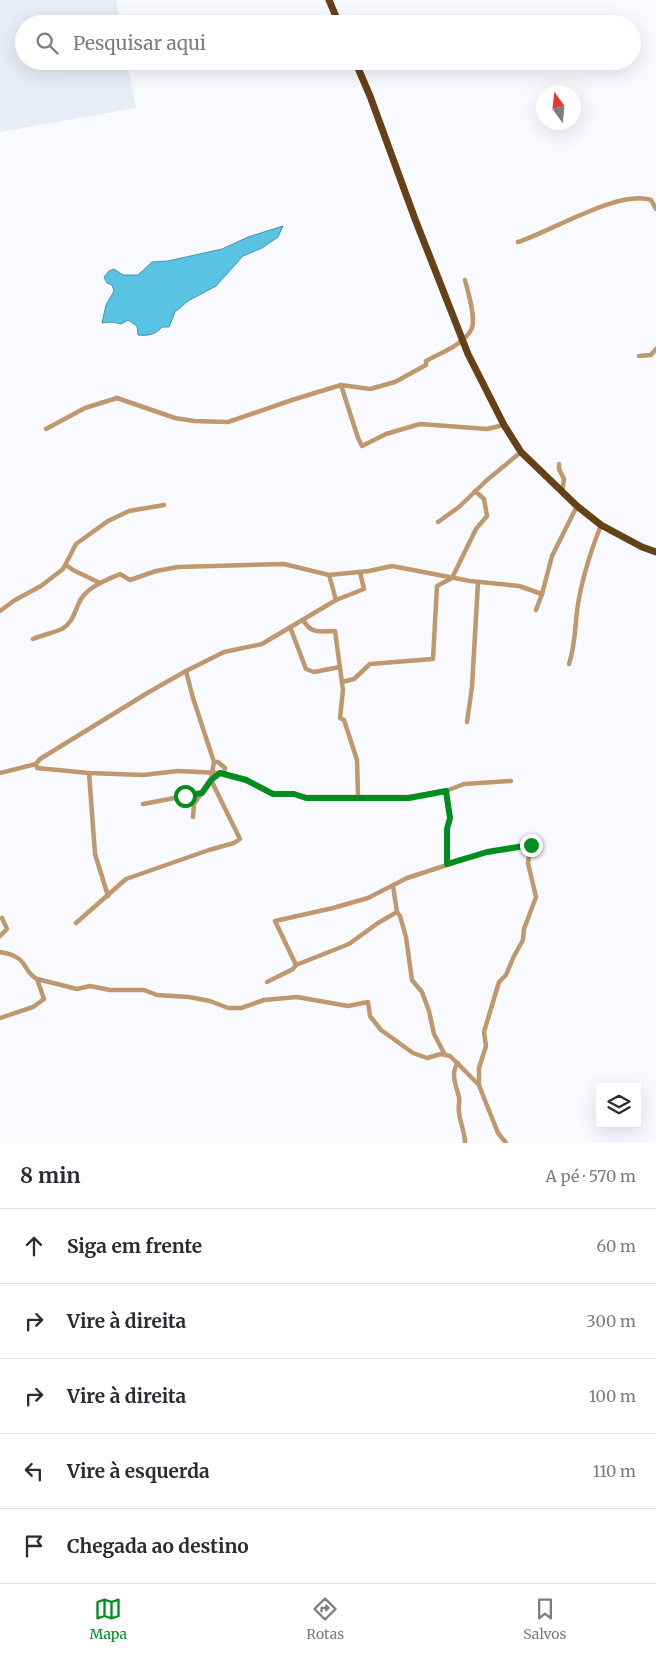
<!DOCTYPE html>
<html lang="pt">
<meta charset="utf-8">
<style>
:root{--surface:#fff;--page:#f7f7f7;--text:#2b2b33;--muted:#7c7c81;--line:#e1e1e2;--accent:#018e1f}
body{margin:0;font-family:Merriweather,serif;background:var(--page);color:var(--text)}
.controls{position:absolute;right:15px;bottom:15px;display:grid;overflow:hidden;border-radius:0px;box-shadow:0 5px 20px #0002}
.controls button{width:45px;height:45px;display:grid;place-items:center;padding:0;border:0;border-bottom:1px solid var(--line);background:var(--surface);color:var(--text);font:25px sans-serif}
.compass{position:absolute;left:536px;top:85px;width:45px;height:45px;border-radius:50%;background:var(--surface);box-shadow:0 5px 20px #0002;rotate:345deg}
.stop{position:absolute;width:15px;height:15px;margin:-11px;border:4px solid #018e1f;border-radius:50%;background:#fff}
.stop.end{background:#018e1f;border-color:#fff;box-shadow:0 1px 5px #0008}
.list{margin:0;padding:0;list-style:none}
h2{display:flex;justify-content:space-between;align-items:center;height:65px;margin:0;padding:0 20px;font-size:21px}
h2 small{font-size:16px;font-weight:400;color:var(--muted)}
.list li{display:grid;grid-template-columns:32px 1fr auto;gap:15px;align-items:center;box-sizing:border-box;height:75px;padding:0 20px;border-top:1px solid var(--line)}
.list b{display:block;font-size:19px;white-space:nowrap}
.list em{font-size:16px;font-style:normal;color:var(--muted)}
.icon{flex:none;width:28px;height:28px;fill:none;stroke:currentColor;stroke-width:2;stroke-linecap:round;stroke-linejoin:round}
.map{position:relative;flex:none;width:656px;height:1143px;overflow:hidden}
.search{position:absolute;background:var(--surface);box-shadow:0 5px 20px #0002;left:15px;right:15px;top:15px;height:55px;display:flex;align-items:center;gap:12px;box-sizing:border-box;padding:0 18px;border-radius:28px;color:var(--muted);font-size:19px}
.sheet{height:440px;background:var(--surface)}
nav{display:flex;justify-content:space-around;align-items:center;box-sizing:border-box;height:70px;border-top:1px solid var(--line);background:var(--surface);font-size:14px;color:var(--muted)}
nav a{display:grid;justify-items:center;gap:2px}
nav .on{color:var(--accent)}
.map>svg:first-child{display:block}
.built{fill:#e8ecf6}
.water{fill:#58c3e2;stroke:#4894aa}
.lines{fill:none;stroke-linecap:round;stroke-linejoin:round}
.minor{stroke:#bf986d;stroke-width:4.5}
.trunk{stroke:#654216;stroke-width:7}
.route{stroke:#018e1f;stroke-width:6}
</style>
<div class="map">
<svg width="656" height="1143" viewBox="0 0 656 1143">
<rect width="100%" height="100%" fill="#f9faff"/>
<polygon class="built" points="0,0 116,0 120,24 24,24 24,61 127,61 136,108 0,132"/>
<path class="water" d="M283 226 278 237 262 248 243 256 216 286 188 301 175 312 169 327H162C155 335 148 336 138 335L137 326 128 320 121 324 112 322 102 323 106 305 114 291 112 285 107 283 104 277 109 271 114 269 123 275H138L152 262 168 261 222 249 248 237Z"/>
<g class="lines">
<g class="minor">
<path d="M518 242C550 232 619 189 651 200L656 209"/>
<polyline points="639,356 651,355 656,349"/>
<polyline points="341,385 358,438 362,446 386,434 420,424 487,429 504,425"/>
<path d="M46 429 85 408 117 398 175 418 194 421 228 422 292 400 341 385 370 389 395 382 426 365V361C440 353 463 345 471 330 477 320 468 292 465 280"/>
<polyline points="559,464 559,469 564,479 562,492"/>
<polyline points="438,522 459,507 487,480 521,452"/>
<polyline points="66,565 73,570 100,583"/>
<polyline points="329,575 336,600"/>
<polyline points="536,610 542,594 552,556 577,506"/>
<polyline points="0,611 15,600 41,586 63,569 76,544 108,521 129,511 164,505"/>
<path d="M303 620C312 635 320 631 335 631L343 690 340 718 344 720 357 760 358 796"/>
<polyline points="290,627 306,669 314,672 340,667"/>
<path d="M33 639C42 635 53 633 62 629 74 622 75 609 81 599 89 586 107 580 120 574L130 580 156 571 178 567 284 564 329 575 369 571 392 566 470 581 519 586 542 594"/>
<path d="M569 664C575 646 575 629 577 611 581 581 590 553 601 525"/>
<polyline points="186,671 193,698 214,762 211,780 194,804 193,817"/>
<polyline points="342,682 354,679 370,664 433,659 437,586 452,578 476,529 487,516 484,499 475,491"/>
<polyline points="467,722 472,687 478,582"/>
<polyline points="214,762 218,762 225,768 224,774"/>
<polyline points="0,773 36,764"/>
<polyline points="89,773 95,854 108,896"/>
<polyline points="220,773 178,771 143,775 89,773 37,768 36,764 40,759 149,692 186,671 224,652 262,644 336,600 364,589 360,572"/>
<polyline points="446,791 450,818 447,829 447,864"/>
<polyline points="143,804 201,793"/>
<polyline points="393,886 397,912 400,916 406,937 412,980 422,992 429,1011 434,1034 445,1055"/>
<polyline points="76,923 126,879 209,850 234,843 240,839 211,780 220,773 246,779 273,794 294,794 306,797 409,797 446,791 464,784 511,781"/>
<polyline points="0,936 7,929 2,918"/>
<path d="M0 952C9 954 17 955 23 963 27 969 30 976 37 979L44 999 33 1007 0 1018"/>
<polyline points="296,965 275,921 333,908 368,898 407,878 487,852 531,845 528,863 536,897 524,929 523,940 514,956 506,975 499,982 484,1032 486,1046 479,1068 479,1085 484,1098 498,1133 506,1143"/>
<polyline points="37,979 77,989 90,986 110,990 144,990 157,995 189,997 210,1001 228,1008 241,1008 264,1000 297,997 348,1006 368,1002 370,1016 381,1030 413,1053 427,1058 441,1054 450,1056 479,1085"/>
<polyline points="267,982 293,969 296,965 349,944 378,923 397,912"/>
<path d="M458 1063C450 1072 456 1086 459 1097 460 1101 458 1107 459 1112 460 1123 465 1132 465 1143"/>
</g>
<g class="trunk">
<polyline points="329,0 339,24"/>
<polyline points="355,61 370,96 415,219 468,354 504,425 521,452 577,506 601,525 642,547 656,552"/>
</g>
</g>
<g class="lines">
<polyline class="route" points="185,796 202,793 211,780 220,773 246,780 273,794 294,794 306,798 409,798 446,791 450,818 447,829 447,864 487,852 531,845"/>
</g>
</svg>
<div class="controls">
<button><svg class="icon" aria-label="layers" viewBox="0 0 24 24"><path d="M12 4l9 5-9 5-9-5zM3 14l9 5 9-5"/></svg></button>
</div>
<svg class="compass" viewBox="-18 -18 36 36"><path d="M0-13l5 13h-10z" fill="#e53935"/><path d="M0 13l5-13h-10z" fill="#7c7c81"/></svg>
<div class="stop" style="left:185px;top:796px"></div>
<div class="stop end" style="left:531px;top:845px"></div>
<div class="search"><svg class="icon" aria-label="search" viewBox="0 0 24 24"><circle cx="10" cy="10" r="6"/><path d="M15 15l6 6"/></svg>Pesquisar aqui</div>
</div>
<section class="sheet">
<h2>8 min<small>A pé · 570 m</small></h2>
<ul class="list">
<li><svg class="icon" aria-label="ahead" viewBox="0 0 24 24"><path d="M12 20V5M6 11l6-6 6 6"/></svg><div><b>Siga em frente</b></div><em>60 m</em></li>
<li><svg class="icon" aria-label="right" viewBox="0 0 24 24"><path d="M7 20v-9h11M14 6l5 5-5 5"/></svg><div><b>Vire à direita</b></div><em>300 m</em></li>
<li><svg class="icon" aria-label="right" viewBox="0 0 24 24"><path d="M7 20v-9h11M14 6l5 5-5 5"/></svg><div><b>Vire à direita</b></div><em>100 m</em></li>
<li><svg class="icon" aria-label="left" viewBox="0 0 24 24"><path d="M17 20v-9H6M10 6l-5 5 5 5"/></svg><div><b>Vire à esquerda</b></div><em>110 m</em></li>
<li><svg class="icon" aria-label="arrive" viewBox="0 0 24 24"><path d="M6 21V4h12l-3 4 3 4H6"/></svg><div><b>Chegada ao destino</b></div></li>
</ul>
</section>
<nav>
<a class="on"><svg class="icon" aria-label="map" viewBox="0 0 24 24"><path d="M3 6l6-2 6 2 6-2v14l-6 2-6-2-6 2zM9 4v14M15 6v14"/></svg>Mapa</a>
<a><svg class="icon" aria-label="directions" viewBox="0 0 24 24"><path d="M12 3l9 9-9 9-9-9zM9 14v-3h6M13 9l2 2-2 2"/></svg>Rotas</a>
<a><svg class="icon" aria-label="saved" viewBox="0 0 24 24"><path d="M7 4h10v16l-5-4-5 4z"/></svg>Salvos</a>
</nav>
